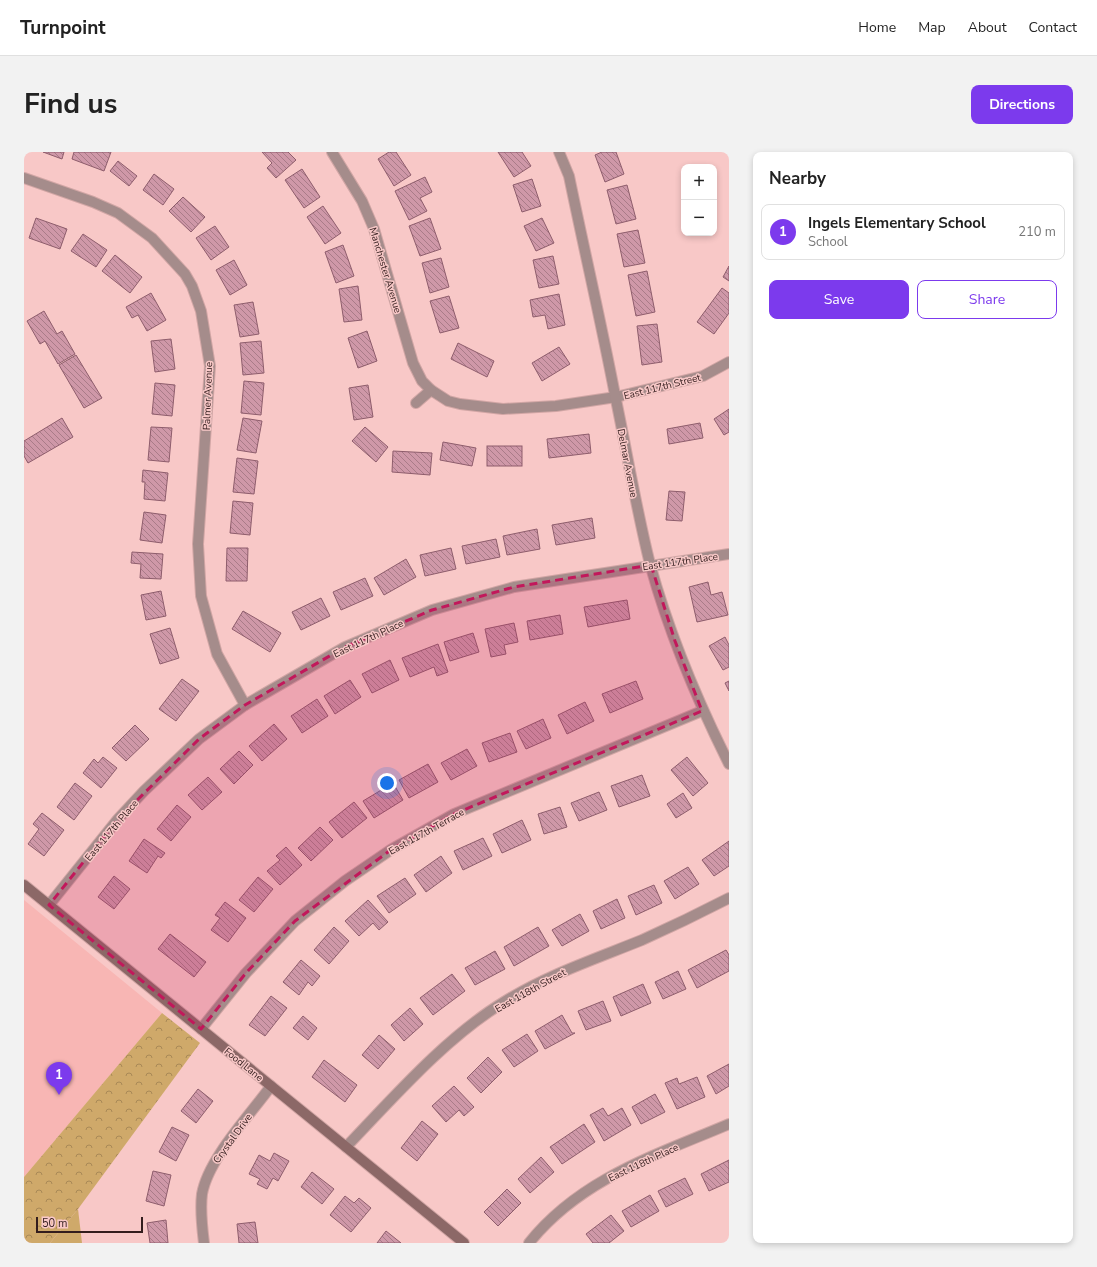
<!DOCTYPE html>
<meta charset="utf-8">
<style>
:root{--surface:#fff;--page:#f2f2f2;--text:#222;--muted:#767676;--line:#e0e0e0;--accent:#7c3aed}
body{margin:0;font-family:"Nunito Sans",sans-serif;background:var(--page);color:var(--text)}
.controls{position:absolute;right:12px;top:12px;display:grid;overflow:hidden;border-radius:8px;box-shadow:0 2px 6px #0003}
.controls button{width:36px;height:36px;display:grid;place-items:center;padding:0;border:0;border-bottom:1px solid var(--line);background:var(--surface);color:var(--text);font:20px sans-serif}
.scale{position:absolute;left:12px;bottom:10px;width:107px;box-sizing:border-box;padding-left:4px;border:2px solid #331d1d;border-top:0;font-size:11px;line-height:14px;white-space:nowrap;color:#331d1d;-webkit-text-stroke:3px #f8c8c7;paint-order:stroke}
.you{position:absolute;left:363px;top:631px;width:14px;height:14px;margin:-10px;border:3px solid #fff;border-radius:50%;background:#1a73e8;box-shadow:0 0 0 6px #1a73e833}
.badge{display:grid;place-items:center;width:26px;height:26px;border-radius:50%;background:var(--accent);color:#fff;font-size:13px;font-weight:700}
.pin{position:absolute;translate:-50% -33px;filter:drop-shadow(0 1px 2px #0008)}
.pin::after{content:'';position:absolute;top:21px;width:14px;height:12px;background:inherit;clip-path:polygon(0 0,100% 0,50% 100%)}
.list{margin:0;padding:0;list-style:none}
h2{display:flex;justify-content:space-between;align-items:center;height:52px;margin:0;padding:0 16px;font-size:17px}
h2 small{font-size:13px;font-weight:400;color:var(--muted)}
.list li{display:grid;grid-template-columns:26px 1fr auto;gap:12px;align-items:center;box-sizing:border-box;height:56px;margin:0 8px 8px;padding:0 8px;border:1px solid var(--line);border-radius:8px}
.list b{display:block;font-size:15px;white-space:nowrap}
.list p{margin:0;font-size:13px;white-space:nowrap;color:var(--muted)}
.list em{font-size:13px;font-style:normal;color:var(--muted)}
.actions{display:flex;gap:8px;padding:12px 16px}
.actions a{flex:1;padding:9px 0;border:1px solid var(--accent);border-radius:8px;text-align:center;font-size:14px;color:var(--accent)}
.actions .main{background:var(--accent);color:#fff}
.map{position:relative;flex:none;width:705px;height:1091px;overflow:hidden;border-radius:8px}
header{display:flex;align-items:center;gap:24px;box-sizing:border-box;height:56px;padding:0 20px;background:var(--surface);border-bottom:1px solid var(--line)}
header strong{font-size:19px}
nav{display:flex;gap:22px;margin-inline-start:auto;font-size:14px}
.intro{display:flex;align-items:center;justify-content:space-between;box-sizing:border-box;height:96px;padding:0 24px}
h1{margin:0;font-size:28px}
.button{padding:10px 18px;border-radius:8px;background:var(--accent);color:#fff;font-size:14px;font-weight:700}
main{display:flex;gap:24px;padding:0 24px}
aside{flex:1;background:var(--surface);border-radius:8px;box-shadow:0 2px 6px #0003}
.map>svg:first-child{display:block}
.built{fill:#f8b6b4}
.grass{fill:#cfa96a}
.forest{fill:url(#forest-crowns)}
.building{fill:url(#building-back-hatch);stroke:#8e5d6c}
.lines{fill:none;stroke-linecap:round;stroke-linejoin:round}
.street-casing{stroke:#d1a6a5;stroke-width:12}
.secondary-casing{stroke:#d1a6a5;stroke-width:12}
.street{stroke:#a58c8b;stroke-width:10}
.secondary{stroke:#8c6867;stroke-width:10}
.marked{fill:#c2185b;fill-opacity:0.2;stroke:#c2185b;stroke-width:3;stroke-dasharray:8 5;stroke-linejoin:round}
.labels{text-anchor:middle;stroke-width:3;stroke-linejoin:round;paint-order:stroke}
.street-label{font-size:10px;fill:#331d1d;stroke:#f8c8c7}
</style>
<header>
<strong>Turnpoint</strong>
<nav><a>Home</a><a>Map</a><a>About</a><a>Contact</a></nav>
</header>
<div class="intro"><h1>Find us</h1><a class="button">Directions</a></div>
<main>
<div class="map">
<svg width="705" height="1091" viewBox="0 0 705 1091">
<defs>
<pattern id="forest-crowns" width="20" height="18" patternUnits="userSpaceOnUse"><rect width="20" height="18" fill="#cfa96a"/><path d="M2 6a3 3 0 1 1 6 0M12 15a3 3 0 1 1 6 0" fill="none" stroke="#a98957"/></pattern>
<pattern id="building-back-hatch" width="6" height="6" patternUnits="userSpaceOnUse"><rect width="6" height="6" fill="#cf98a8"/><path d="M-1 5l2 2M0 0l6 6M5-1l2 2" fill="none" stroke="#a97b88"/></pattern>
</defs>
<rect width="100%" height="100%" fill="#f8c8c7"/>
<polygon class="built" points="0,748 138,861 0,1025"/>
<polygon class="grass" points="54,1057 58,1091 26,1091"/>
<polygon class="forest" points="138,861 176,891 54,1057 26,1091 0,1091 0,1025"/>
<g class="building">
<polygon points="19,0 40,0 38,7"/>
<polygon points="50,0 87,0 80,19 48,7"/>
<polygon points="238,0 264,0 272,8 252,26 243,16 248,11"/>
<polygon points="365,0 372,0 387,23 370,34 354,7"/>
<polygon points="474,0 498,0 507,14 490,25"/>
<polygon points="578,0 592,0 600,22 581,30 571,3"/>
<polygon points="94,9 113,24 105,34 86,19"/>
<polygon points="278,17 296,45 280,56 261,28"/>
<polygon points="130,22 150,37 139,53 119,38"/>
<polygon points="401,25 408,40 396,46 403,59 385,68 371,39"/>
<polygon points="508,27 517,54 498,60 489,33"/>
<polygon points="603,33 612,67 592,72 583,38"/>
<polygon points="159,45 181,65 167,80 145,59"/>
<polygon points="299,54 317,81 301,92 283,65"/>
<polygon points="12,66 43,77 36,97 5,86"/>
<polygon points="406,66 417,97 396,104 385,74"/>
<polygon points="518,66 530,91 512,99 500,74"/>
<polygon points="191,74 205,95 187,108 172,86"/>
<polygon points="614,78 621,111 600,115 593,82"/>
<polygon points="59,82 83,98 72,115 47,99"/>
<polygon points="319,93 330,124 312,131 301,100"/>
<polygon points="91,103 118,125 106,141 78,119"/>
<polygon points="529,104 535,132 515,136 509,108"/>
<polygon points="417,106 425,135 406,141 398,111"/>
<polygon points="210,108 223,133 206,143 192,118"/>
<polygon points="705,114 705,129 699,125"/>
<polygon points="623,119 631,160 612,164 604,123"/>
<polygon points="334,134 338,168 320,170 315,137"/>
<polygon points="698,136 705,141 705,161 690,182 673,170"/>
<polygon points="127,141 142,168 123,179 114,163 108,166 102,155"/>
<polygon points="535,142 541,173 524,177 521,163 509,165 506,148"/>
<polygon points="425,144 435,176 416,181 406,149"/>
<polygon points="229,150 235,182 216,185 210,153"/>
<polygon points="20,159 33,182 38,179 51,202 34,212 21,189 16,192 3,169"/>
<polygon points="633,172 638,210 618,213 613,174"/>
<polygon points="343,179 353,209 334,216 324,186"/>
<polygon points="147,187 151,217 131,220 127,189"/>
<polygon points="237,189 240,221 219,223 216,191"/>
<polygon points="434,191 470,209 463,225 427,207"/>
<polygon points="535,195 546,212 518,229 508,211"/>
<polygon points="52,203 78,246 60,256 35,213"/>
<polygon points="220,229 240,231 237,263 217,261"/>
<polygon points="131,231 151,233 148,264 128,262"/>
<polygon points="344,233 349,265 330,268 325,236"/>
<polygon points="705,257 705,280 700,283 690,267"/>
<polygon points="38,266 49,285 4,311 0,304 0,289"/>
<polygon points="219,266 238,269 232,301 213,298"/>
<polygon points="676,271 679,286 645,292 643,277"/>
<polygon points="127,275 148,276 145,310 124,308"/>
<polygon points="341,275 364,295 352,310 328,289"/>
<polygon points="565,282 567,301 525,306 523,287"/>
<polygon points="419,290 452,296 448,314 416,308"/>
<rect x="463" y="294" width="35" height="20"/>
<polygon points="369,299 408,301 406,323 368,320"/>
<polygon points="213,306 234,309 230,342 209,340"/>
<polygon points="119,318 144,321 141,349 120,347 121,330 118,330"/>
<polygon points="645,339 661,340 658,369 642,368"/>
<polygon points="209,349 229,351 226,383 206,381"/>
<polygon points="120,360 142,363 138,391 116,388"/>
<polygon points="568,366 571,386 532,393 528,373"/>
<polygon points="513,377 516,397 483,403 479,384"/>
<polygon points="472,387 476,405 442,412 438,394"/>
<polygon points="203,396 224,396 223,429 202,429"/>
<polygon points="427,396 432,417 401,424 396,403"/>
<polygon points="108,400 139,402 137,427 116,426 117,412 107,411"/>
<polygon points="382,407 392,425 360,443 350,426"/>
<polygon points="341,426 349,444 317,458 309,440"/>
<polygon points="684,430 687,443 698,440 704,463 673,470 665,435"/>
<polygon points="137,439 142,464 122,468 117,443"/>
<polygon points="297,446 306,464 277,478 268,460"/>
<polygon points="603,448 606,467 564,475 560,455"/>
<polygon points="219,459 257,481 246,500 208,477"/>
<polygon points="536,463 539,482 506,488 503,469"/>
<polygon points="490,471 494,490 480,493 482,502 467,505 461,477"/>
<polygon points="146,476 155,506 136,512 126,482"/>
<polygon points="449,481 455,500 426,509 420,490"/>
<polygon points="701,485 705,493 705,515 699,518 685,494"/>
<polygon points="414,492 424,520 413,524 410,515 386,525 378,506"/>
<polygon points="366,508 375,528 348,541 338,522"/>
<polygon points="158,527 175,539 152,569 135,557"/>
<polygon points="326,528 337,545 311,562 300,544"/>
<polygon points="612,529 619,547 586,561 578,542"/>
<polygon points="705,529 705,539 701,531"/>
<polygon points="293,547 304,564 278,581 267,564"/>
<polygon points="561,550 570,569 543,582 534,563"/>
<polygon points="519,567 527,586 502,597 493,579"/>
<polygon points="250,572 263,587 238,609 225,594"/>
<polygon points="111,573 125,587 102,609 88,596"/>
<polygon points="486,581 493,600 465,610 458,591"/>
<polygon points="443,597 453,614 427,628 417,611"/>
<polygon points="215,599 229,613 210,632 196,617"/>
<polygon points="79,605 93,616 77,636 59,621 70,607 74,611"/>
<polygon points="663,605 684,631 669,644 647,618"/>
<polygon points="404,612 414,630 385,646 375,628"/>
<polygon points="618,623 626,644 595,655 587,634"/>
<polygon points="184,625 198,640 178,658 164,643"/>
<polygon points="51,631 68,644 50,668 33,655"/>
<polygon points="369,631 379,648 350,666 339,649"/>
<polygon points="575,640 583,658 555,669 547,651"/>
<polygon points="659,641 668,656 652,666 643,652"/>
<polygon points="330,650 343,666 318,686 305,670"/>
<polygon points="153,653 167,665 147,689 133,677"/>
<polygon points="536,655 543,675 520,682 514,662"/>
<polygon points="18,661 40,678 20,704 4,692 15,677 9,672"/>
<polygon points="498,668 507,688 478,701 469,682"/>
<polygon points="296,675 309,688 287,709 274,696"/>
<polygon points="459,686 468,704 439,718 430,699"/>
<polygon points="120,687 141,701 137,706 134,704 123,721 105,709"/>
<polygon points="705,689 705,714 690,724 678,708"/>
<polygon points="262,695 278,713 256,733 243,719 256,708 252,704"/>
<polygon points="417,704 428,721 402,740 390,723"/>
<polygon points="664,715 675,732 651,747 640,729"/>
<polygon points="90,724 106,737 90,757 74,745"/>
<polygon points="234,725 249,737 230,760 215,748"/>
<polygon points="381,726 392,742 365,761 353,744"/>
<polygon points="630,733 638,751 612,763 604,744"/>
<polygon points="593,747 601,766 577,777 569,759"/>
<polygon points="344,748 364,770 355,778 349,771 335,784 321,769"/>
<polygon points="201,750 222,766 204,790 187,778 196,766 191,763"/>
<polygon points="556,762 565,779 538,794 528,778"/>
<polygon points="310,775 325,789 305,812 290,798"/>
<polygon points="514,775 525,794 490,814 480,795"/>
<polygon points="146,782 182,810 170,825 134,797"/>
<polygon points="702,798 705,803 705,819 673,836 664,818"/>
<polygon points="471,799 481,817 451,833 441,816"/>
<polygon points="277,808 296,824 288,834 284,830 275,843 259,830"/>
<polygon points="654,819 662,837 639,847 631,830"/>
<polygon points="428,822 441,839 409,863 396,846"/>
<polygon points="619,832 627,851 597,864 589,845"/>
<polygon points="247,844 263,856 241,884 225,873"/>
<polygon points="579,849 587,869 562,878 554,859"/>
<polygon points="386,856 399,872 380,889 367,873"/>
<polygon points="538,863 548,881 551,881 521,897 511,879"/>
<polygon points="279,864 293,876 284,888 269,876"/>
<polygon points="503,882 514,899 490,915 478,898"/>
<polygon points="355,883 371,897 354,917 338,903"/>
<polygon points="464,905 478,920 457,941 443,926"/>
<polygon points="300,908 333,933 321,950 288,925"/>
<polygon points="705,912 705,934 692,942 683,924"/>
<polygon points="673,925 681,945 653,957 641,931 653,926 655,932"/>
<polygon points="430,934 450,955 440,964 435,958 422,970 408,954"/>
<polygon points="174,937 189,949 172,971 157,959"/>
<polygon points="631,942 641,960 617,972 608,955"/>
<polygon points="579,956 584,964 598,956 607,973 580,989 566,963"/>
<polygon points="398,969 414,982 393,1009 377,996"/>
<polygon points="560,972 571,990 538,1012 526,995"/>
<polygon points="148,975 165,983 152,1009 135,1000"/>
<polygon points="250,1001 265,1009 254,1029 249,1026 243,1037 233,1032 236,1027 225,1022 235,1003 246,1009"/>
<polygon points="517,1005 530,1020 506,1041 494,1027"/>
<polygon points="705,1008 705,1030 685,1039 677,1022"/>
<polygon points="129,1019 147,1023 140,1054 122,1049"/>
<polygon points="288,1020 310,1037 298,1052 277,1035"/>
<polygon points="661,1026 669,1042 642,1055 634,1039"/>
<polygon points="483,1037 497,1051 474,1074 460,1060"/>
<polygon points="626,1043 635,1059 607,1075 598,1059"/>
<polygon points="321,1044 330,1051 335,1046 347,1056 327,1080 306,1063"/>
<polygon points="587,1063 600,1079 585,1091 569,1091 562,1082"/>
<polygon points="142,1068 144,1091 126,1091 123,1071"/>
<polygon points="231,1070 234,1091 215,1091 213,1072"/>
<polygon points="362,1079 377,1091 353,1091"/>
</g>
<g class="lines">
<g class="street-casing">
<g id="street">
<polyline points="308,0 338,49 350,77 389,211 398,229 407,238 424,249 436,252 479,257 532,254 592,245 679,224 705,210"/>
<path d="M535 0 545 24C560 97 577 170 591 243 603 300 612 356 626 412 645 481 673 548 705 612"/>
<polyline points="0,26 69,50 94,61 128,86 161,122 168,134 177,159 186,214 174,392 177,444 193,502 221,553"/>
<polyline points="392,251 407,238"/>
<polyline points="25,753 94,667 120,639 175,587 221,553 321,495 408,458 490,435 705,402"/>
<polyline points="177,877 222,821 271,769 321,729 368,697 430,662 678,559"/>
<path d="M322 995C369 946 422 885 480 850 523 823 571 807 618 788 647 775 676 761 705 746"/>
<path d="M180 1091C178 1075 176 1058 178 1042 184 1007 226 963 247 934"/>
<path d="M505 1091C556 1027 632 1003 705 972"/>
</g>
</g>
<g class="secondary-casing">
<polyline id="secondary" points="0,733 440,1091"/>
</g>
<use href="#street" class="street"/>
<use href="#secondary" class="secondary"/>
</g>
<path class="marked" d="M627 413 651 489 678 559 430 662 368 697 271 769 222 821 177 877 25 753 94 667 175 587 221 553 321 495 408 458 490 435Z"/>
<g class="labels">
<g class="street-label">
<text transform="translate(362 118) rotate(73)" y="4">Manchester Avenue</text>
<text transform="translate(638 234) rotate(-14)" y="4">East 117th Street</text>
<text transform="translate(183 244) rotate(-88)" y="4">Palmer Avenue</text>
<text transform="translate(604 311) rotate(79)" y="4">Delmar Avenue</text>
<text transform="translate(656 409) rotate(-8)" y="4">East 117th Place</text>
<text transform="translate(344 486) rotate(-25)" y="4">East 117th Place</text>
<text transform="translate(87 678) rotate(-50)" y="4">East 117th Place</text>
<text transform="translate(402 679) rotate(-29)" y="4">East 117th Terrace</text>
<text transform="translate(506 838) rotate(-29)" y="4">East 118th Street</text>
<text transform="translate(220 912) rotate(39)" y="4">Food Lane</text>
<text transform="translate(208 986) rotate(-54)" y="4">Crystal Drive</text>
<text transform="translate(619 1010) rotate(-25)" y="4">East 118th Place</text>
</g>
</g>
</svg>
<div class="controls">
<button>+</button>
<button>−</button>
</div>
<div class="scale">50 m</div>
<div class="you"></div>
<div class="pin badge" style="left:35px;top:943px">1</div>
</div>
<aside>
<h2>Nearby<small></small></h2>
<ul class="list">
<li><span class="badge">1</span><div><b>Ingels Elementary School</b><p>School</p></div><em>210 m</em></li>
</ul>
<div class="actions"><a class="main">Save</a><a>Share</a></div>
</aside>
</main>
